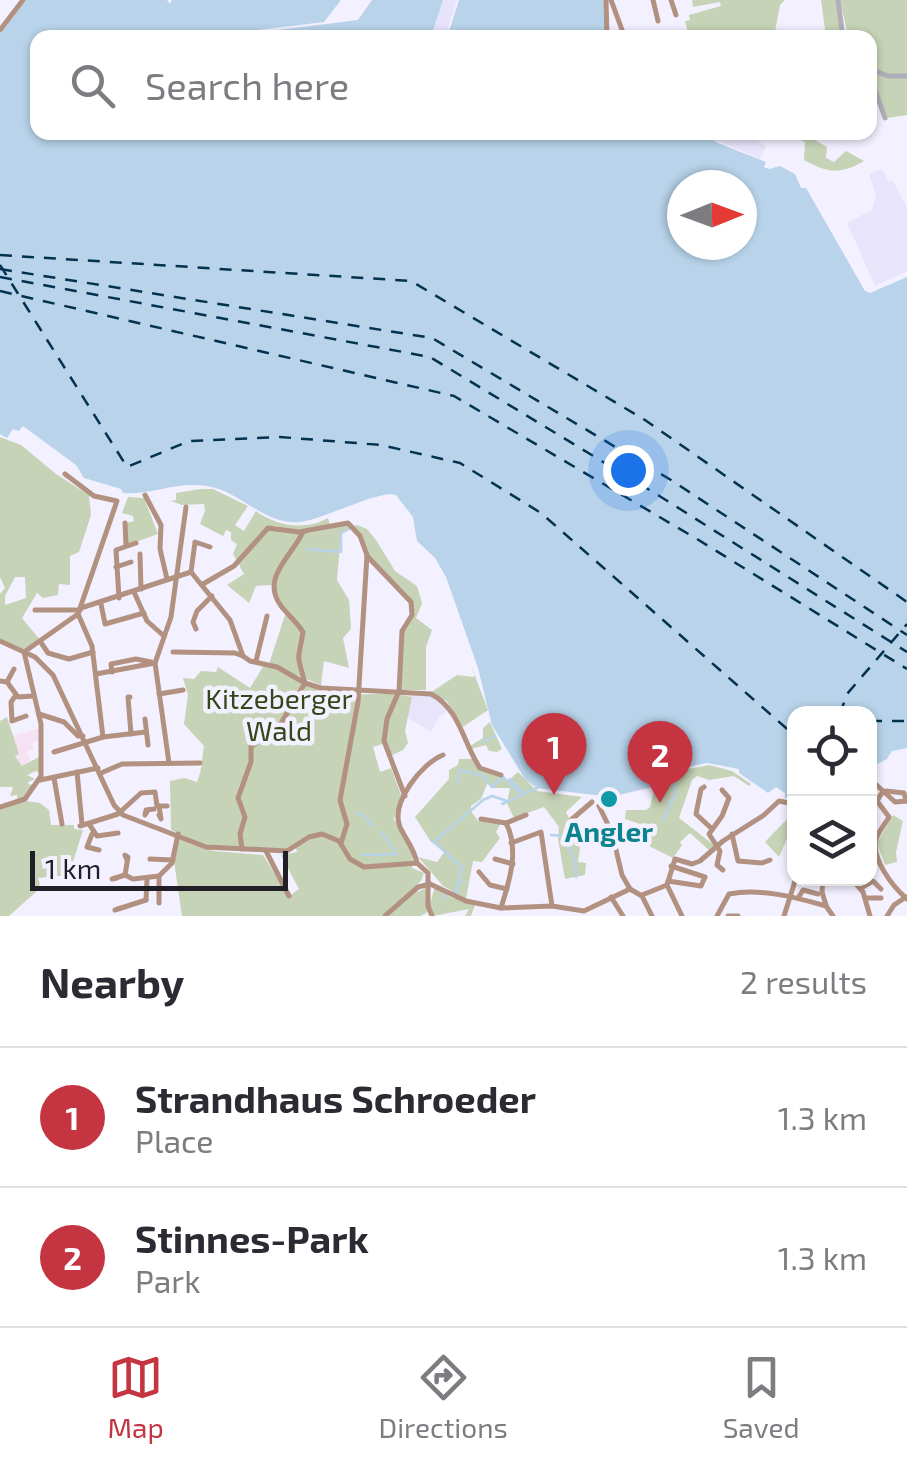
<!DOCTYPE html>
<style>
:root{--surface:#fff;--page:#f2f2f3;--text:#2b2b33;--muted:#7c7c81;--line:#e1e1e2;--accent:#c53441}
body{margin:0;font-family:"Exo 2",sans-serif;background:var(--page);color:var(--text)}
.controls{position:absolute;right:30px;bottom:30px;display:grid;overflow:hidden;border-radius:20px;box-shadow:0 2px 8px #0004}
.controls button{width:90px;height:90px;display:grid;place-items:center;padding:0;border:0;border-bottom:2px solid var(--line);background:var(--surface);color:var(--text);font:50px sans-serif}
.compass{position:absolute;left:667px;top:170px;width:90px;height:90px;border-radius:50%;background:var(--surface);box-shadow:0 2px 8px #0004;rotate:89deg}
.scale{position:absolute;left:30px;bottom:25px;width:258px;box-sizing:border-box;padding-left:10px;border:5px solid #201f27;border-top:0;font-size:28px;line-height:35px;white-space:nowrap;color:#201f27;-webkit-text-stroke:8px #f3f1ff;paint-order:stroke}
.you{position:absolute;left:628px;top:470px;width:35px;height:35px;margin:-25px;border:8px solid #fff;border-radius:50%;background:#1a73e8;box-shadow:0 0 0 15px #1a73e833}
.badge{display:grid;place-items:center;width:65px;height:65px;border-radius:50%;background:var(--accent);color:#fff;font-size:32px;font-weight:700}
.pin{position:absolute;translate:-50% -82px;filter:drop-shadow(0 2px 5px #0008)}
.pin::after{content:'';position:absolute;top:52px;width:35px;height:30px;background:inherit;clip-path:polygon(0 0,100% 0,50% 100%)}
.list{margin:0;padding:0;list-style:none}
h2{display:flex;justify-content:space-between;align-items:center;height:130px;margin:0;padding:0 40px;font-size:42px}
h2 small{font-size:32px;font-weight:400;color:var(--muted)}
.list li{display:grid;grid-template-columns:65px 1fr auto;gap:30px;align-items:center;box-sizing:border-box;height:140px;padding:0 40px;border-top:2px solid var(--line)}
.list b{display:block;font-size:38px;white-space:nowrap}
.list p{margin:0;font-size:32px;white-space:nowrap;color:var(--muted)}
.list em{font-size:32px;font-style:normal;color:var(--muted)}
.icon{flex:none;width:55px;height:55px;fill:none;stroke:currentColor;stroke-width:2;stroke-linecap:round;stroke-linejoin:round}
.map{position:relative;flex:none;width:907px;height:916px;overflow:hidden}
.search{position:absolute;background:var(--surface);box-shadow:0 2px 8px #0004;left:30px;right:30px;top:30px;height:110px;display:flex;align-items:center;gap:25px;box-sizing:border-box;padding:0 35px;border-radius:20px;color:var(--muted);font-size:38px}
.sheet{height:410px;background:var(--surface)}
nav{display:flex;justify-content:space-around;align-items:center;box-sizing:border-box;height:140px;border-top:2px solid var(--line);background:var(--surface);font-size:28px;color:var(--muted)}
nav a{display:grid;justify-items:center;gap:5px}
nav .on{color:var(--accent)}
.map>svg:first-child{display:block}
.built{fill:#e8e4fc}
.education{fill:#f5e2f3}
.green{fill:#c6d3b6;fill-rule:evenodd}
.water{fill:#b8d3ea;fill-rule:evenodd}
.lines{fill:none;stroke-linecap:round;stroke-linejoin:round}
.stream{stroke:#b8d3ea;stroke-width:2.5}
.ferry{stroke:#033251;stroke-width:2.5;stroke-dasharray:12 10;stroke-linecap:butt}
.taxiway{stroke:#b0aeba;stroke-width:5}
.minor{stroke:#b29181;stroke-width:5}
.culture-dot{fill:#0f9aa8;stroke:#f3f1ff;stroke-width:4}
.labels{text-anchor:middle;stroke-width:9;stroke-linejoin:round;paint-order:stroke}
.park-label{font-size:28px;fill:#354719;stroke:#f3f1ff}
.culture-label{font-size:28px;font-weight:bold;fill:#0d838f;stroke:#f3f1ff}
</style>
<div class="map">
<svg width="907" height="916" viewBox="0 0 907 916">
<rect width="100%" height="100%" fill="#f3f1ff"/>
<g class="built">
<polygon points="443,0 457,0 445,37 431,37"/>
<polygon points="746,133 766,146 760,159 702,134"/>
<polygon points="882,169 888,181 893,181 907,208 907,271 875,286 847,223 872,210 876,195 869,174"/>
<polygon points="410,693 436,697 449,709 439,717 431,732 407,717"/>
</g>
<polygon class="education" points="40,728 38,741 32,743 34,749 27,752 30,760 22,767 15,755 19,754 12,736"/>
<g class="green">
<polygon points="692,0 785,0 780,5 774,37 689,37 685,21 690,20 689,15 721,6 720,2 693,7"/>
<polygon points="821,0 836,0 841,37 826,37"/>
<polygon points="840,0 907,0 907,74 889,75 870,67 870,55 874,52 870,48 870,38 854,37 847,32"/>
<polygon points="875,74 907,77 907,115 887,118 872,79"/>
<path d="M790 133H803L827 147 826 158 834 162 846 151 864 161C840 175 828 173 804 160L805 142 789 135Z"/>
<path d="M0 437 21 445 56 474 89 495 91 515 79 552 70 556V585L59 584 58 595 43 598 37 593 22 618 40 640 23 649 0 639V594L5 588 0 577ZM15 577H25L26 598 5 605V596Z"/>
<path d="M201 489H213L248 506 235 525 244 531 256 511C276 526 305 531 328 518L330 525C308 530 293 533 273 525 296 541 322 530 349 524L353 527 341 533 337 580 349 600 351 629 343 638 349 668 324 661 321 685 269 664 286 612 272 585 256 586 249 603 227 585 244 574 233 554 237 544 231 540V532L226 530 223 536 200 524 205 511 204 504 182 505 171 501 176 500V493Z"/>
<polygon points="128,497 144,498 158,534 127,545 126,523 134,521 133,516 122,513"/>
<polygon points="357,525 367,529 376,540 395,571 417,586 422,603 416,618 432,630 426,647 426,690 401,690 402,632 410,621 411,602 367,555 354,526"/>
<polygon points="470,663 488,710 463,727 447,701 430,693 457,675 473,677 475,675"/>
<path d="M264 665C286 670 303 684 324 690 352 699 383 690 412 697L405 731 408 743 403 750 390 756 383 744 373 747 380 772 391 768 401 795 394 819 413 855 412 868 424 873 421 881 382 916H182L174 861 178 836 214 851 263 855 289 896 299 889 281 855 297 852 295 845 291 849 206 846 171 830 170 781 184 778 197 782C202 771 202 757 204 746L184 724 188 695 183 678 194 679 201 671 216 672 218 667 250 688Z"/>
<polygon points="7,717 19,754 15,756 22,766 39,757 40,774 36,771 27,775 35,779 28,782 29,785 37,782 26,796 17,800 17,795 10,796 13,787 0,787 0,721"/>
<polygon points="490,722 502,749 497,752 489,751 486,745 471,749 470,746 483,738 483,728"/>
<polygon points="459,759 475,759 480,768 509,780 518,772 537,791 582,797 566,812 570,820 565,825 582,833 578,862 586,863 585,875 565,879 558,839 559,827 544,807 514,818 507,803 510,788 494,788 487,784 481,799 471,806 471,811 478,821 492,820 501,823 496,832 500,838 482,862 473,861 466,899 443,886 418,857 437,862 445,851 431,842 415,817 449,779 449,770 458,765"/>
<polygon points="709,765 732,771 751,784 749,786 734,776 709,780 697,776 692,780 679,818 714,845 710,851 690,833 680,842 682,845 673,858 635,839 643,825 625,819 626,810 646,810 650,807 654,790 689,769"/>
<polygon points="25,801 40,803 49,810 51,825 74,825 74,829 83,830 69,875 38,878 40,884 37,891 9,916 0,916 0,808"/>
<polygon points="893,815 903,821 896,852 897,862 885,865 877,843"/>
<polygon points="787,819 790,819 787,830 790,832 779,857 765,842"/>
<polygon points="435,887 450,897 475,905 471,916 465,916 469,909 433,916 429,907"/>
<polygon points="426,888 429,911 421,916 389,916 415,893"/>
</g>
<g class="water">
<path d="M26 0H167L170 4 172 0H341L324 22 201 37 38 38V132L703 133 718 143 766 162 764 167 769 169 780 166 795 174 801 188H806L865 291 870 293 907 277V748L892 751 887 759 870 768V714H794V798H785V793L776 787 768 793 739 773V769L707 763 688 767 656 786 611 797 537 788 525 779 492 725 478 668 446 577 435 558 417 541 413 517 396 495C380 489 325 519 300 522 263 525 241 491 207 486 177 481 151 495 123 493L121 489 84 478 76 465 23 426 19 431 13 429 7 438 0 434V34ZM682 185H742V245H682Z"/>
<polygon points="372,0 443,0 431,37 223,37 358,20"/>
<polygon points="459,0 605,0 606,37 447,38"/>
</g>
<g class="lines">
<g class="stream">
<polyline points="307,549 341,552 341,533 351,528"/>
<polyline points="483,742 495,736"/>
<polyline points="510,779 522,791"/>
<polyline points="457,783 460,770 484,776 492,787 503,777 521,794"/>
<polyline points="502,804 537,788"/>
<polyline points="357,813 366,817"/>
<polyline points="367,820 373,826"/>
<polyline points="663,821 675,794 675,784"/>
<polyline points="381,832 395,851"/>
<polyline points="551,835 563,836 575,860 576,877"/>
<polyline points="362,855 397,854"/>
<polyline points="452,892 456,893 458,882 461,883 459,875 463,868 434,842 483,800 492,796 507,801"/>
<polyline points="444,899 444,895"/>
</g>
<g class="ferry">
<polyline points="0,255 411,281 645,420 907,602"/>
<polyline points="0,265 127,467 189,441 280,437 381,445 460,463 541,513 794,735"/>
<polyline points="0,269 432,338 671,480 907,635"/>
<polyline points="0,277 430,357 661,497 907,652"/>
<polyline points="0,291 454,396 697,539 907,669"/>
<polyline points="840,714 847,694 907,624"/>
<polyline points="870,721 907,721"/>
</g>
<g class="taxiway">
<polyline points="838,0 843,38"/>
<polyline points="870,69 888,76 907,76"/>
<polyline points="870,76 885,118"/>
</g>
<g class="minor">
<polyline points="606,0 607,38"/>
<polyline points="611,0 625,38"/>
<polyline points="653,0 658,21"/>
<polyline points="671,0 676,15"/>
<polyline points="0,30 23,0"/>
<polyline points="145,495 161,525 160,549 167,579"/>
<polyline points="125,523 126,545"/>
<polyline points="140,554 141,589"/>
<polyline points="367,556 411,602 412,615 402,631 399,691 387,719 384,741 405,796"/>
<polyline points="116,567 131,562"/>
<polyline points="191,572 195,542 210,547"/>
<polyline points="203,584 234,566 268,528 299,532 348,523 360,536 367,555 358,702 340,800 347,824 341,843"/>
<polyline points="134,592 147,621 164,636"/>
<polyline points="119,598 116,550 136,543"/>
<polyline points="101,604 105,624 144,613"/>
<path d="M81 608 191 572 230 620 243 656 250 661 277 667 305 683 321 688 431 694C460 709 463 743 480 768L501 775"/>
<polyline points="35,610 80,610"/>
<polyline points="78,614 92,646 103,737"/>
<polyline points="196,629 193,622 197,611 212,596"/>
<polyline points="0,641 35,657 53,675 114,805 123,815 206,847 287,851 309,837 322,834 339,841 350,859 364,867 417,863 428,873 428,906 432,916"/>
<polyline points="40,641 48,653 69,659 93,652"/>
<polyline points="24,652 78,614 117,501 94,496 65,474"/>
<polyline points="173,652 235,653 243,656"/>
<polyline points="256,661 267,616"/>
<polyline points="112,672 111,664 136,659 151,662"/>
<polyline points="96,674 155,663"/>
<polyline points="0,681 7,682 18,697 33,696"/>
<polyline points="7,682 14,669"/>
<polyline points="159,694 183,690"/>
<polyline points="16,695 11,702 12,721 26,716"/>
<polyline points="130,697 128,697 131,734"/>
<polyline points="39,714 64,722 78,736 83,736"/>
<polyline points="145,719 148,745"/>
<polyline points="54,752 103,737 146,732"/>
<polyline points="169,763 155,663 171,617 186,507"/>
<polyline points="77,772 82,824"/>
<polyline points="101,773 122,764 200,763"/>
<polyline points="54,778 62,824"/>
<polyline points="870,779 895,802 907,801"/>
<polyline points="40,780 98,768"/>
<polyline points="704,787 701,789 696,814 711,828"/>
<polyline points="722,790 729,798 722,816 709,834 720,851 717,865 723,870"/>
<path d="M883 791 877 801 889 817C885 824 879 831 876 839 871 859 893 887 907 899"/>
<polyline points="886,791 904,793 906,801"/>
<polyline points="599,806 612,833 622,875 630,889"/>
<polyline points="0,807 25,799 41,776 41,724 24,652"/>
<polyline points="148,810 145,815 146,810 154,809"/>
<polyline points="159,815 161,819 159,806"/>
<polyline points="481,819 506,823"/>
<polyline points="571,820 592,802"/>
<polyline points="793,821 794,820"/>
<polyline points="506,823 526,815"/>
<polyline points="89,824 97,836 118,833"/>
<polyline points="80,826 118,814 141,793 155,792 157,806 167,806"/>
<polyline points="92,834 87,847 99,850"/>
<polyline points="732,834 738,861 762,863 770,860"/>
<polyline points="612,835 639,839"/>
<polyline points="511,843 541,832 552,906"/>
<path d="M242 849 240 834 245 817 238 798 251 762V747L280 725 305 683C296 651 298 663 303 632 297 622 288 615 281 606 260 578 292 556 303 532"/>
<polyline points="266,851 289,896"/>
<polyline points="150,859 173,860"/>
<polyline points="495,859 513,864"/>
<polyline points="127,860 125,855 128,857 125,875 133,879 159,876 172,863 178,834"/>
<path d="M417 863C414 848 406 840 400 827 390 803 422 763 443 755"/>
<polyline points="479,872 490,885 507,889"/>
<polyline points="117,878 112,879 125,875"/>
<polyline points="823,878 822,892 826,905"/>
<polyline points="851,878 863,892 870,916"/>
<polyline points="668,881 701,886 705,877 671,866"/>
<polyline points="430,884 466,901 501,908 552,906 584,911 630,889"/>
<polyline points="667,885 675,859 692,864 700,861 723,841 764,815 779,801 794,804"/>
<polyline points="667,885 682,916"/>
<polyline points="861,888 873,881 881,889"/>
<polyline points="630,889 642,896 652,916"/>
<polyline points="642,895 667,885"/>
<polyline points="611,897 623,916"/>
<polyline points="798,898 803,890 818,894"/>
<polyline points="866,898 881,898"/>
<polyline points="146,900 147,879"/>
<polyline points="159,903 159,876"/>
<polyline points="120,908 115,910 146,900"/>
<path d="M501 908C509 882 520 850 506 823"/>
<polyline points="385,916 418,887 430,884"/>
<path d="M717 916 729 894C760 888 795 897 826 906L833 916"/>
<polyline points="728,916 738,916"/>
<polyline points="784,916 796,878"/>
<polyline points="887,916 894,905 906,897"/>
</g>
</g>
<circle class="culture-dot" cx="609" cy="799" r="10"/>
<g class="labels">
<g class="park-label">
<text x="279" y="709">Kitzeberger<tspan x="279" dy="32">Wald</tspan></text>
</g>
<g class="culture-label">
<text x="609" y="842">Angler</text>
</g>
</g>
</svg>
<div class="controls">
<button><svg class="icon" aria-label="locate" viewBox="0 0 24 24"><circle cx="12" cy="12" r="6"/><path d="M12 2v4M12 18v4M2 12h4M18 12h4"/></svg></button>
<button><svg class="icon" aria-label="layers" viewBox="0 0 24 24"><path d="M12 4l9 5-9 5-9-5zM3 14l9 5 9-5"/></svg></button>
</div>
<svg class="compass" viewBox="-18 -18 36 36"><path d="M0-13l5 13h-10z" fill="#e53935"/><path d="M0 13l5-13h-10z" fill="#7c7c81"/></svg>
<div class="scale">1 km</div>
<div class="you"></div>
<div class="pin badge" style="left:554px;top:795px">1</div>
<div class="pin badge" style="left:660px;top:803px">2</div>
<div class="search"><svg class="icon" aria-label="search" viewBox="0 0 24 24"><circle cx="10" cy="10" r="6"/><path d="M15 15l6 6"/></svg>Search here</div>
</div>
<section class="sheet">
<h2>Nearby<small>2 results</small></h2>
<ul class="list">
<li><span class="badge">1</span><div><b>Strandhaus Schroeder</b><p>Place</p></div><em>1.3 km</em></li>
<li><span class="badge">2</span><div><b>Stinnes-Park</b><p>Park</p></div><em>1.3 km</em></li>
</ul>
</section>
<nav>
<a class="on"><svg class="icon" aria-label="map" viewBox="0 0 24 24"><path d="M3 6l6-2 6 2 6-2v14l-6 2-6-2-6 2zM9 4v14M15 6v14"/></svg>Map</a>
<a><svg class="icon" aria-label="directions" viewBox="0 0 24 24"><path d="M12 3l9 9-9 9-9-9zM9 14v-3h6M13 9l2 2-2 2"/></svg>Directions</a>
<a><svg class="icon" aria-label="saved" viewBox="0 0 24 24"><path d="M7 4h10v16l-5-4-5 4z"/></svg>Saved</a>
</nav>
